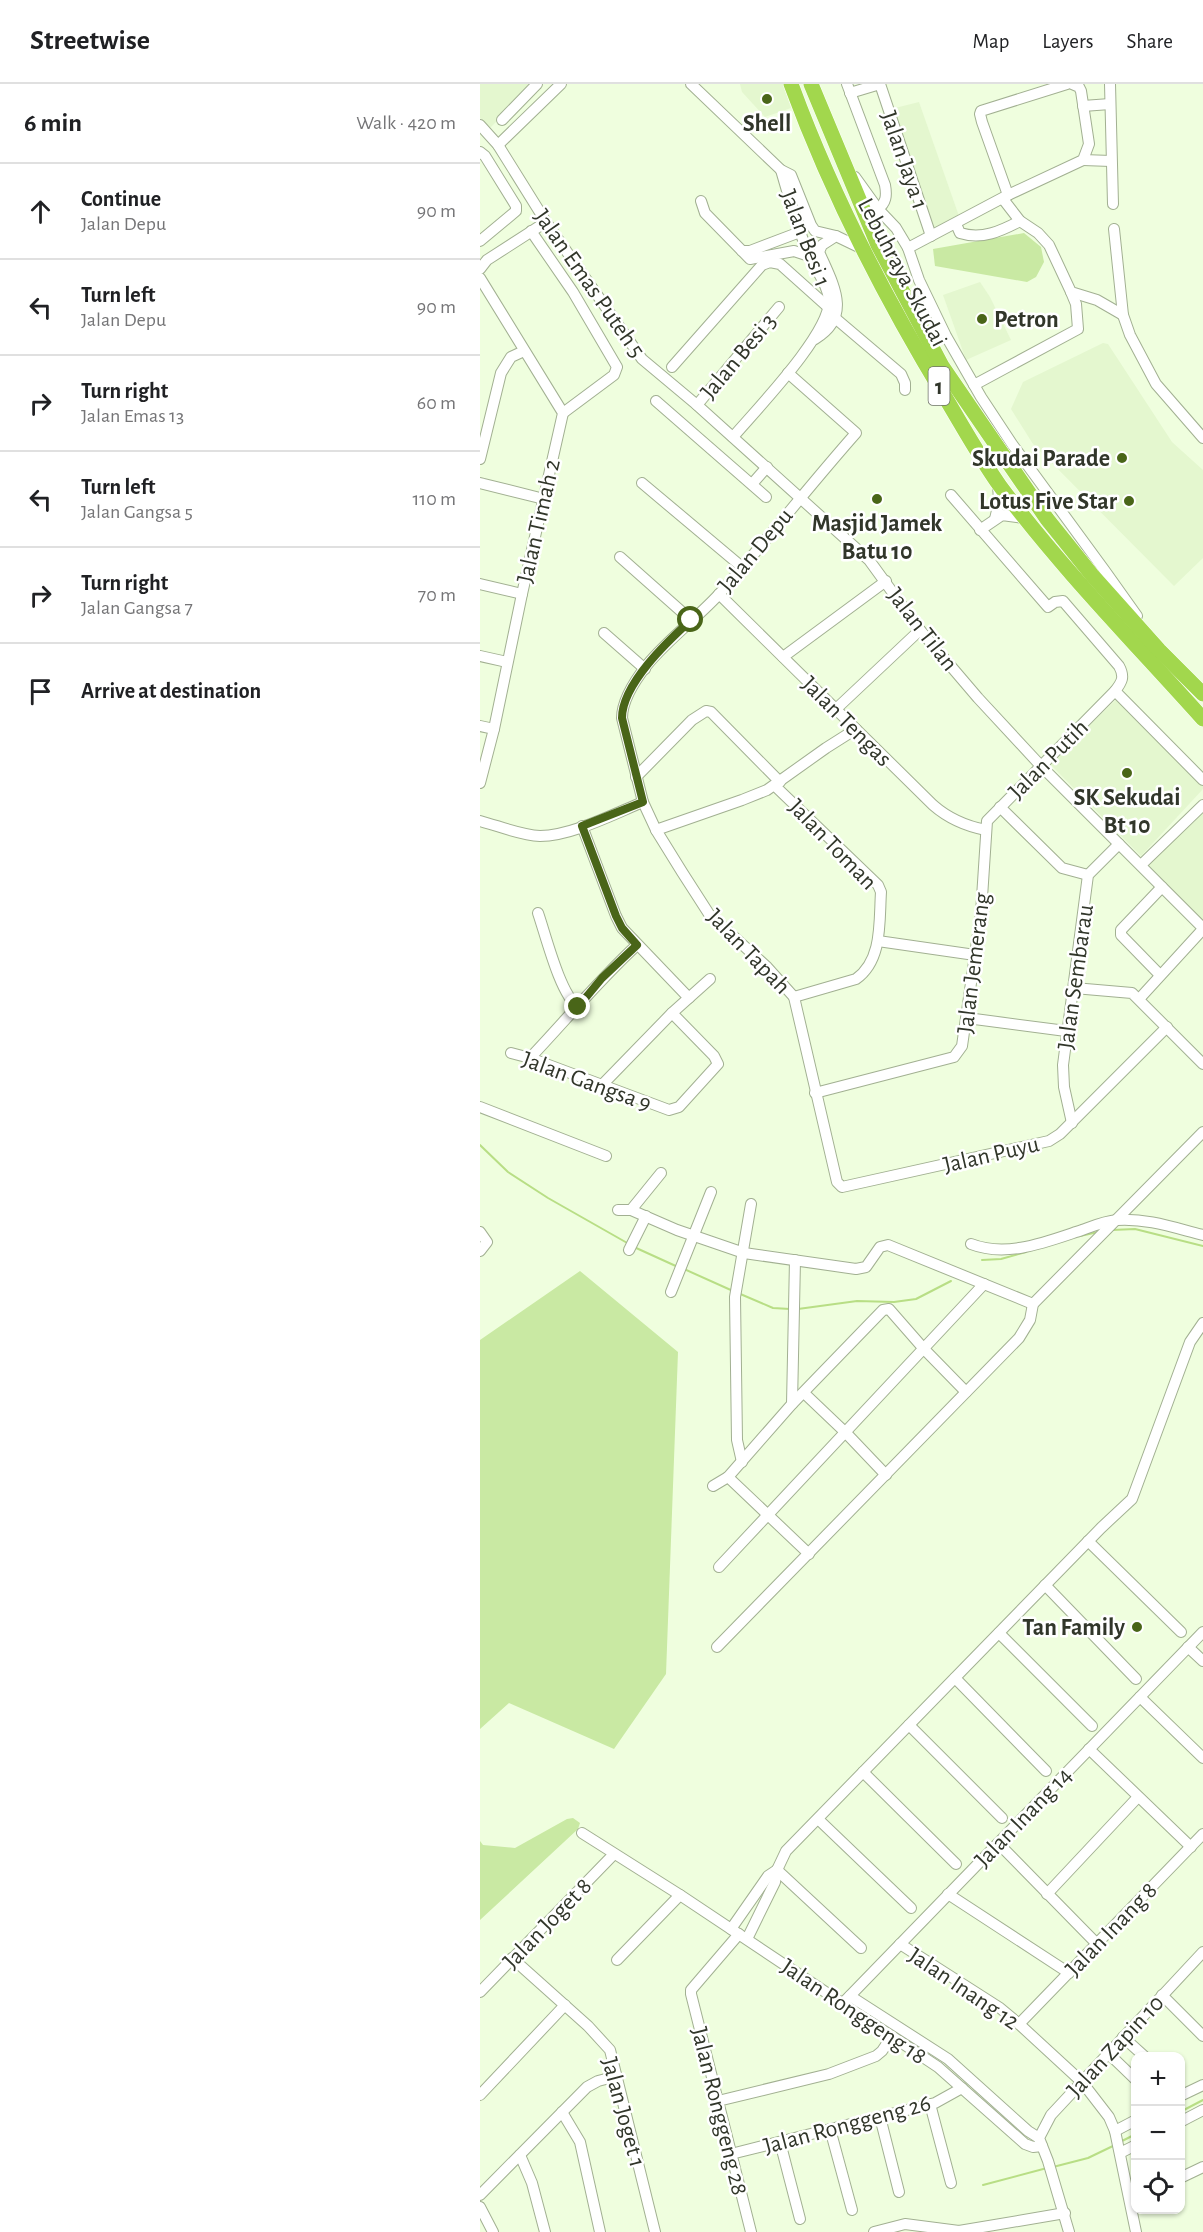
<!DOCTYPE html>
<meta charset="utf-8">
<style>
:root{--surface:#fff;--page:#f6f6f6;--text:#202124;--muted:#757577;--line:#e0e0e0}
body{margin:0;font-family:"Alegreya Sans",sans-serif;background:var(--page);color:var(--text)}
.controls{position:absolute;right:18px;bottom:18px;display:grid;overflow:hidden;border-radius:12px;box-shadow:0 2px 4px #0004}
.controls button{width:54px;height:54px;display:grid;place-items:center;padding:0;border:0;border-bottom:2px solid var(--line);background:var(--surface);color:var(--text);font:30px sans-serif}
.stop{position:absolute;width:18px;height:18px;margin:-14px;border:4px solid #496518;border-radius:50%;background:#fff}
.stop.end{background:#496518;border-color:#fff;box-shadow:0 2px 6px #0008}
.list{margin:0;padding:0;list-style:none}
h2{display:flex;justify-content:space-between;align-items:center;height:78px;margin:0;padding:0 24px;font-size:26px}
h2 small{font-size:20px;font-weight:400;color:var(--muted)}
.list li{display:grid;grid-template-columns:39px 1fr auto;gap:18px;align-items:center;box-sizing:border-box;height:96px;padding:0 24px;border-top:2px solid var(--line)}
.list b{display:block;font-size:22px;white-space:nowrap}
.list p{margin:0;font-size:20px;white-space:nowrap;color:var(--muted)}
.list em{font-size:20px;font-style:normal;color:var(--muted)}
.icon{flex:none;width:33px;height:33px;fill:none;stroke:currentColor;stroke-width:2;stroke-linecap:round;stroke-linejoin:round}
.map{position:relative;flex:none;width:723px;height:2148px;overflow:hidden}
header{display:flex;align-items:center;gap:36px;box-sizing:border-box;height:84px;padding:0 30px;background:var(--surface);border-bottom:2px solid var(--line)}
header strong{font-size:28px}
nav{display:flex;gap:33px;margin-inline-start:auto;font-size:21px}
main{display:flex}
aside{flex:1;background:var(--surface)}
.map>svg:first-child{display:block}
.built{fill:#e4f7cf}
.green{fill:#c9e9a3}
.lines{fill:none;stroke-linecap:round;stroke-linejoin:round}
.stream{stroke:#b8de85;stroke-width:2}
.minor-casing{stroke:#a2b092;stroke-width:12}
.highway-casing{stroke:#fff;stroke-width:16}
.minor{stroke:#fff;stroke-width:10}
.highway{stroke:#a2d74d;stroke-width:15}
.route{stroke:#496518;stroke-width:8}
.poi-dot{fill:#496518;stroke:#fff;stroke-width:2}
.labels{text-anchor:middle;stroke-width:5;stroke-linejoin:round;paint-order:stroke}
.shield{fill:#fff;stroke:#6f726a;stroke-width:1.5}
.shield-label{font-size:22px;font-weight:bold;fill:#31362a}
.poi-label{font-size:24px;font-weight:bold;fill:#31362a;stroke:#fff}
.street-label{font-size:24px;fill:#31362a;stroke:#fff}
</style>
<header>
<strong>Streetwise</strong>
<nav><a>Map</a><a>Layers</a><a>Share</a></nav>
</header>
<main>
<aside>
<h2>6 min<small>Walk · 420 m</small></h2>
<ul class="list">
<li><svg class="icon" aria-label="ahead" viewBox="0 0 24 24"><path d="M12 20V5M6 11l6-6 6 6"/></svg><div><b>Continue</b><p>Jalan Depu</p></div><em>90 m</em></li>
<li><svg class="icon" aria-label="left" viewBox="0 0 24 24"><path d="M17 20v-9H6M10 6l-5 5 5 5"/></svg><div><b>Turn left</b><p>Jalan Depu</p></div><em>90 m</em></li>
<li><svg class="icon" aria-label="right" viewBox="0 0 24 24"><path d="M7 20v-9h11M14 6l5 5-5 5"/></svg><div><b>Turn right</b><p>Jalan Emas 13</p></div><em>60 m</em></li>
<li><svg class="icon" aria-label="left" viewBox="0 0 24 24"><path d="M17 20v-9H6M10 6l-5 5 5 5"/></svg><div><b>Turn left</b><p>Jalan Gangsa 5</p></div><em>110 m</em></li>
<li><svg class="icon" aria-label="right" viewBox="0 0 24 24"><path d="M7 20v-9h11M14 6l5 5-5 5"/></svg><div><b>Turn right</b><p>Jalan Gangsa 7</p></div><em>70 m</em></li>
<li><svg class="icon" aria-label="arrive" viewBox="0 0 24 24"><path d="M6 21V4h12l-3 4 3 4H6"/></svg><div><b>Arrive at destination</b></div></li>
</ul>
</aside>
<div class="map">
<svg width="723" height="2148" viewBox="0 0 723 2148">
<rect width="100%" height="100%" fill="#effede"/>
<g class="built">
<polygon points="0,0 54,0 10,44 0,34"/>
<polygon points="260,0 303,0 311,24 285,33 262,8"/>
<polygon points="439,18 480,135 453,148 411,25"/>
<polygon points="500,198 510,213 531,256 486,276 463,211"/>
<polygon points="623,259 628,260 692,358 723,386 723,474 694,502 553,360 531,325 543,298"/>
<polygon points="639,613 723,699 723,705 661,772 570,680"/>
<polygon points="723,724 723,838 666,780"/>
</g>
<g class="green">
<polygon points="544,149 561,163 564,178 556,193 547,198 455,182 453,165"/>
<polygon points="100,1187 198,1268 186,1590 134,1665 29,1619 0,1645 0,1256"/>
<polygon points="93,1734 100,1739 98,1745 0,1836 0,1757 3,1761 35,1764 87,1735"/>
</g>
<g class="lines">
<g class="stream">
<polyline points="0,1061 28,1088 68,1114 149,1160"/>
<polyline points="632,1146 655,1145 723,1162"/>
<polyline points="600,1152 618,1148"/>
<polyline points="154,1163 198,1183"/>
<polyline points="502,1176 521,1175 546,1168"/>
<polyline points="204,1185 253,1207"/>
<polyline points="258,1209 293,1224 310,1225"/>
<polyline points="318,1225 377,1217 414,1218 436,1215 471,1197"/>
<polyline points="700,2028 723,2016"/>
<polyline points="640,2058 656,2050"/>
<polyline points="573,2083 608,2074 635,2061"/>
<polyline points="503,2101 567,2084"/>
</g>
<g class="minor-casing">
<g id="minor">
<polyline points="211,0 301,86 311,91 331,141 335,147 356,152"/>
<path d="M367 0 405 101C407 112 406 119 398 125"/>
<polyline points="400,0 451,152"/>
<polyline points="630,0 633,120"/>
<polyline points="370,9 400,0"/>
<polyline points="603,22 630,20"/>
<polyline points="22,36 57,0"/>
<polyline points="0,41 18,61 66,138 162,275 217,321 389,476 440,546 498,614 561,682 723,844"/>
<polyline points="18,61 81,0"/>
<polyline points="0,68 5,72 36,122 36,127 0,157"/>
<polyline points="603,76 631,77"/>
<polyline points="375,93 398,125 416,144 428,164 439,196 466,252 501,313 532,360 625,487 657,532"/>
<polyline points="528,111 502,38 500,30 501,27 587,0"/>
<polyline points="523,115 540,137 558,149 569,161 591,208 617,216 643,231"/>
<polyline points="221,117 225,129 270,175 314,167 329,172"/>
<path d="M476 140 480 149C502 156 521 147 540 137"/>
<polyline points="634,145 643,231 650,251 676,300 723,354"/>
<polyline points="51,147 93,208 137,283 134,291 83,329"/>
<polyline points="428,164 528,111 603,76 609,60 601,7 599,3 592,0"/>
<polyline points="262,167 270,167 320,148"/>
<polyline points="0,185 7,176 66,138"/>
<polyline points="0,194 83,329 42,510 14,645 0,699"/>
<polyline points="355,234 421,290 425,299 425,306"/>
<path d="M335 255C373 232 353 200 339 168L342 161 356 152 383 165"/>
<polyline points="192,283 282,181 290,178 300,180 348,223"/>
<path d="M308 289 376 349C330 401 288 455 242 507 219 533 190 553 167 581 156 595 142 616 142 634L163 718 176 746 202 788 229 830 287 883 314 913 357 1098 362 1103 569 1057 580 1050 687 943"/>
<polyline points="494,301 598,245 596,220 591,208"/>
<polyline points="176,317 286,413"/>
<polyline points="217,321 299,223"/>
<path d="M253 353C275 327 352 248 349 215 347 198 334 184 328 169 317 142 309 114 301 86"/>
<polyline points="0,375 21,289 31,273 44,267"/>
<polyline points="0,399 64,415"/>
<polyline points="162,399 262,483"/>
<polyline points="272,400 287,383"/>
<polyline points="515,435 519,418 518,400"/>
<polyline points="500,446 522,431 544,434"/>
<polyline points="140,473 211,536"/>
<polyline points="0,500 42,510"/>
<path d="M239 510 453 721C469 735 485 742 506 746"/>
<polyline points="124,549 165,585"/>
<polyline points="0,572 27,578"/>
<polyline points="303,573 406,497"/>
<polyline points="635,607 723,696"/>
<polyline points="356,625 440,546"/>
<polyline points="0,642 14,645"/>
<polyline points="156,693 212,636 226,627 231,628 300,698"/>
<path d="M295 702 398 801 401 808C399 837 403 876 376 895L314 913"/>
<polyline points="520,723 582,784 608,791"/>
<path d="M0 737C19 742 40 751 60 752 91 752 134 730 163 718"/>
<polyline points="102,742 136,832 142,844 209,914"/>
<polyline points="176,746 262,716 287,706 346,664 376,645"/>
<polyline points="661,781 723,721"/>
<path d="M58 829C66 852 80 910 98 923"/>
<polyline points="398,857 495,871"/>
<polyline points="680,891 641,851 641,846 682,803"/>
<polyline points="594,904 652,909 723,980"/>
<polyline points="660,914 723,845"/>
<polyline points="487,934 586,947"/>
<polyline points="31,969 50,974 189,1026 199,1023 238,980 234,972 192,929"/>
<path d="M50 974C86 936 119 896 157 861"/>
<polyline points="122,1001 192,929 230,895"/>
<path d="M335 1009 474 973 482 962 501 829 507 737 635 607C642 598 645 593 639 582L583 517 575 518 568 523 471 411"/>
<polyline points="0,1023 126,1072"/>
<polyline points="592,1039 584,1003 583,981 608,791 639,760"/>
<polyline points="138,1126 151,1126 197,1146 264,1169 376,1185 386,1183 400,1163 408,1161 553,1220"/>
<polyline points="151,1126 181,1089"/>
<polyline points="0,1148 7,1158 0,1167"/>
<path d="M491 1160C527 1174 566 1158 602 1146 613 1142 625 1137 637 1136 667 1134 695 1144 723 1151"/>
<polyline points="149,1166 166,1132"/>
<polyline points="191,1208 231,1108"/>
<polyline points="324,1309 366,1349 406,1391"/>
<polyline points="312,1320 315,1176"/>
<polyline points="262,1378 257,1356 255,1213 271,1120"/>
<polyline points="248,1393 329,1470"/>
<polyline points="233,1402 248,1393 312,1320 403,1226 409,1225 444,1265 486,1308"/>
<polyline points="608,1457 701,1548"/>
<polyline points="239,1483 504,1200"/>
<polyline points="565,1501 656,1595"/>
<polyline points="519,1549 612,1642"/>
<polyline points="237,1563 539,1254 550,1236 553,1220 723,1048"/>
<polyline points="708,1563 723,1577"/>
<polyline points="475,1594 566,1687"/>
<polyline points="660,1613 723,1674"/>
<polyline points="429,1641 522,1734"/>
<polyline points="609,1665 711,1763"/>
<polyline points="383,1688 476,1780"/>
<polyline points="338,1735 431,1824"/>
<polyline points="102,1749 200,1811 458,1983 545,2060 553,2063 562,2062"/>
<polyline points="518,1759 617,1860"/>
<polyline points="297,1786 381,1864"/>
<polyline points="468,1810 589,1889"/>
<polyline points="567,1810 658,1713"/>
<polyline points="251,1845 288,1792 297,1786"/>
<polyline points="259,1850 211,1906 211,1910 271,2148"/>
<polyline points="267,1855 295,1798 297,1786 306,1767 621,1444 652,1415 710,1258 723,1239"/>
<polyline points="420,1860 520,1924 539,1940 602,1998 629,2033 635,2047 656,2148"/>
<polyline points="32,1874 108,1942 130,1966 175,2148"/>
<polyline points="137,1876 200,1811"/>
<polyline points="0,1908 134,1770"/>
<polyline points="682,1911 723,1952"/>
<polyline points="370,1912 468,1975 548,2047 559,2054"/>
<polyline points="363,1919 723,1548"/>
<polyline points="539,1940 723,1750"/>
<polyline points="643,1953 664,1972"/>
<polyline points="628,1969 656,1996"/>
<polyline points="0,2011 85,1921"/>
<polyline points="700,2012 723,2001"/>
<polyline points="238,2017 349,1990 396,1972 402,1967 412,1952"/>
<polyline points="450,2020 471,2099"/>
<polyline points="82,2028 100,2058 120,2148"/>
<polyline points="400,2033 419,2108"/>
<polyline points="700,2038 723,2026"/>
<polyline points="350,2045 372,2126"/>
<polyline points="635,2047 656,2036"/>
<polyline points="300,2058 320,2135"/>
<polyline points="640,2069 656,2061"/>
<polyline points="251,2070 455,2019 482,2004"/>
<polyline points="40,2071 52,2099 65,2148"/>
<polyline points="700,2094 723,2083"/>
<polyline points="0,2111 107,2003 118,1997 137,1992"/>
<polyline points="0,2123 13,2148"/>
<polyline points="394,2148 425,2140 479,2147 585,2129"/>
<polyline points="589,2148 568,2077 559,2054 571,2031 723,1868"/>
</g>
</g>
<g class="highway-casing">
<g id="highway">
<path d="M311 0C351 109 405 214 465 313 483 343 500 374 520 402 582 485 654 558 723 635"/>
<polyline points="331,0 398,161 462,282 567,435 612,491 679,566 723,610"/>
</g>
</g>
<use href="#minor" class="minor"/>
<use href="#highway" class="highway"/>
</g>
<g class="lines">
<path class="route" d="M98 923 122 894 157 861 142 844 136 832 102 742 163 718 142 634C142 600 188 557 211 536"/>
</g>
<g class="poi-dot">
<circle cx="287" cy="15" r="6"/>
<circle cx="502" cy="235" r="6"/>
<circle cx="642" cy="374" r="6"/>
<circle cx="397" cy="415" r="6"/>
<circle cx="649" cy="417" r="6"/>
<circle cx="647" cy="689" r="6"/>
<circle cx="657" cy="1543" r="6"/>
</g>
<g class="labels">
<rect class="shield" x="448.5" y="283" width="21" height="38" rx="4.5"/>
<g class="shield-label">
<text x="459" y="310">1</text>
</g>
<g class="poi-label">
<text x="287" y="47">Shell</text>
<text x="514" y="243" text-anchor="start">Petron</text>
<text x="630" y="382" text-anchor="end">Skudai Parade</text>
<text x="637" y="425" text-anchor="end">Lotus Five Star</text>
<text x="397" y="447">Masjid Jamek<tspan x="397" dy="28">Batu 10</tspan></text>
<text x="647" y="721">SK Sekudai<tspan x="647" dy="28">Bt 10</tspan></text>
<text x="645" y="1551" text-anchor="end">Tan Family</text>
</g>
<g class="street-label">
<text transform="translate(425 76) rotate(71)" y="8">Jalan Jaya 1</text>
<text transform="translate(326 154) rotate(69)" y="8">Jalan Besi 1</text>
<text transform="translate(423 188) rotate(62)" y="8">Lebuhraya Skudai</text>
<text transform="translate(110 199) rotate(55)" y="8">Jalan Emas Puteh 5</text>
<text transform="translate(258 272) rotate(-50)" y="8">Jalan Besi 3</text>
<text transform="translate(58 437) rotate(-77)" y="8">Jalan Timah 2</text>
<text transform="translate(275 466) rotate(-50)" y="8">Jalan Depu</text>
<text transform="translate(443 545) rotate(52)" y="8">Jalan Tilan</text>
<text transform="translate(367 637) rotate(45)" y="8">Jalan Tengas</text>
<text transform="translate(568 675) rotate(-45)" y="8">Jalan Putih</text>
<text transform="translate(353 760) rotate(46)" y="8">Jalan Toman</text>
<text transform="translate(269 867) rotate(46)" y="8">Jalan Tapah</text>
<text transform="translate(493 879) rotate(-83)" y="8">Jalan Jemerang</text>
<text transform="translate(595 893) rotate(-82)" y="8">Jalan Sembarau</text>
<text transform="translate(107 997) rotate(20)" y="8">Jalan Gangsa 9</text>
<text transform="translate(511 1070) rotate(-13)" y="8">Jalan Puyu</text>
<text transform="translate(543 1733) rotate(-46)" y="8">Jalan Inang 14</text>
<text transform="translate(67 1839) rotate(-46)" y="8">Jalan Joget 8</text>
<text transform="translate(631 1845) rotate(-46)" y="8">Jalan Inang 8</text>
<text transform="translate(484 1904) rotate(34)" y="8">Jalan Inang 12</text>
<text transform="translate(374 1927) rotate(34)" y="8">Jalan Ronggeng 18</text>
<text transform="translate(635 1962) rotate(-47)" y="8">Jalan Zapin 10</text>
<text transform="translate(240 2027) rotate(76)" y="8">Jalan Ronggeng 28</text>
<text transform="translate(144 2028) rotate(75)" y="8">Jalan Joget 1</text>
<text transform="translate(367 2040) rotate(-15)" y="8">Jalan Ronggeng 26</text>
</g>
</g>
</svg>
<div class="controls">
<button>+</button>
<button>−</button>
<button><svg class="icon" aria-label="locate" viewBox="0 0 24 24"><circle cx="12" cy="12" r="6"/><path d="M12 2v4M12 18v4M2 12h4M18 12h4"/></svg></button>
</div>
<div class="stop" style="left:211px;top:536px"></div>
<div class="stop end" style="left:98px;top:923px"></div>
</div>
</main>
